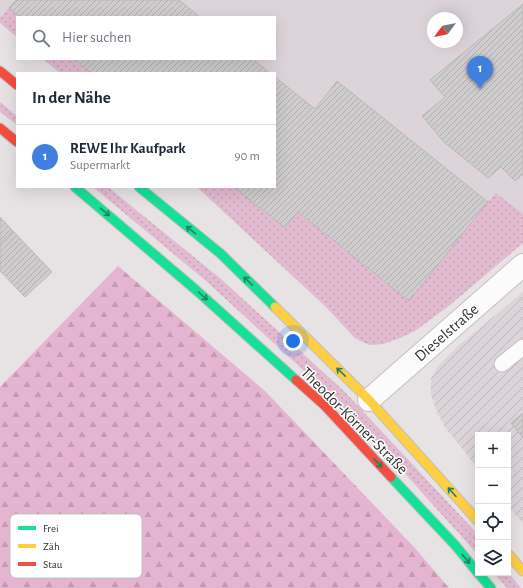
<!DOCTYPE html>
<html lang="de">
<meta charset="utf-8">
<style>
:root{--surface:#fff;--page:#f6f6f7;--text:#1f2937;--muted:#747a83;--line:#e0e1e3;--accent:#ea580c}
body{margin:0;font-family:"Alegreya Sans",sans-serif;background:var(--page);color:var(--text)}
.controls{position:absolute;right:12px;bottom:12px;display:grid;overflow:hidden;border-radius:0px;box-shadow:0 4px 16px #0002}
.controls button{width:36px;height:36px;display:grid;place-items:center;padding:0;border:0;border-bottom:1px solid var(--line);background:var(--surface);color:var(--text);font:20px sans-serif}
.compass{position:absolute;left:427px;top:12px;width:36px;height:36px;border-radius:50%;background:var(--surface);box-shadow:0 4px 16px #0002;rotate:238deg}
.you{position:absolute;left:293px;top:341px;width:14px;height:14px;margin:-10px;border:3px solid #fff;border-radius:50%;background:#1a73e8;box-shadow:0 0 0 6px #1a73e833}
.badge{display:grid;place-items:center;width:26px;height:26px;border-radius:50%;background:var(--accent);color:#fff;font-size:13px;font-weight:700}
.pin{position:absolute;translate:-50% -33px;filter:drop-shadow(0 1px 2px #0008)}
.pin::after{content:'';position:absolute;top:21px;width:14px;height:12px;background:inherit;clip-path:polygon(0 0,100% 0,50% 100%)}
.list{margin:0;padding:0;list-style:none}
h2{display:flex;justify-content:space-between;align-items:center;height:52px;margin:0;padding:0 16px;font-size:17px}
h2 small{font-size:13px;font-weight:400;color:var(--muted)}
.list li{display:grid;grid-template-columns:26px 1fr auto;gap:12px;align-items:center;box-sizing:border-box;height:64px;padding:0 16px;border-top:1px solid var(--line)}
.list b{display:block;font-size:15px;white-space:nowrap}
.list p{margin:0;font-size:13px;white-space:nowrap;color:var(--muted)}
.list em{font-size:13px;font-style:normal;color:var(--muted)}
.icon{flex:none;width:22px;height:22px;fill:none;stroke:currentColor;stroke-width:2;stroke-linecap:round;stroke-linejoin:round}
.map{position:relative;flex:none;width:523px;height:588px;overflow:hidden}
.search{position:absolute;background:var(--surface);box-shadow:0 4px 16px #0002;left:16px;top:16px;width:260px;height:44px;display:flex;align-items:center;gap:10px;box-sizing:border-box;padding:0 14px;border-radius:0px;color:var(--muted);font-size:15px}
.panel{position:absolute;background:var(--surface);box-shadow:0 4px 16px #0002;left:16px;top:72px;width:260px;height:116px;border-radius:0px}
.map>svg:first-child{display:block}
.built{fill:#ddd4d9;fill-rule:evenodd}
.industrial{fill:url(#industrial-furrows)}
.green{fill:url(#green-dots)}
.forest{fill:url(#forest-firs)}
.building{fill:url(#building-hatch);stroke:#bbb8ba}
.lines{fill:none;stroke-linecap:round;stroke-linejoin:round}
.lane-casing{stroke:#c2bfc1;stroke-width:17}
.street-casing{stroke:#c2bfc1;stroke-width:24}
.fast-casing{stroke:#c2bfc1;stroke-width:11}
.slow-casing{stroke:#c2bfc1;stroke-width:11}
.jam-casing{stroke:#c2bfc1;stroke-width:11}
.lane{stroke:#fbfbfb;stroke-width:15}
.street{stroke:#fbfbfb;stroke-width:22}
.fast{stroke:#16e098;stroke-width:9}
.slow{stroke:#ffcf43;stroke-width:9}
.jam{stroke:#f24e42;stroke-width:9}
.oneway{stroke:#268060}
.labels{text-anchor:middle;stroke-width:3;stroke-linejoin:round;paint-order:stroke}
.street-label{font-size:16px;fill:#333132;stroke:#fff}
.key{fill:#fff;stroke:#c2c1c2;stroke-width:1}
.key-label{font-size:11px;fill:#333132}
</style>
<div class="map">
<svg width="523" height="588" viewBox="0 0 523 588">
<defs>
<pattern id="industrial-furrows" width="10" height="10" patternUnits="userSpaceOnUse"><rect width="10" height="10" fill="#ddd4d9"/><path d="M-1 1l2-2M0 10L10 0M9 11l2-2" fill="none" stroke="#beb6bb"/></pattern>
<pattern id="green-dots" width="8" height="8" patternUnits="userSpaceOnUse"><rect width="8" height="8" fill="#e3bbd1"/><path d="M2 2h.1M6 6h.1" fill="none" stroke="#c3a1b4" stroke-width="1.8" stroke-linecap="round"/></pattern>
<pattern id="forest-firs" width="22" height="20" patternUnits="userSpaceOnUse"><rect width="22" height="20" fill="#e5b4d0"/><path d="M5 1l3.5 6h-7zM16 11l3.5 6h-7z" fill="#c59bb3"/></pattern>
<pattern id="building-hatch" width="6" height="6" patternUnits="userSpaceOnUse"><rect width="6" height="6" fill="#cfccce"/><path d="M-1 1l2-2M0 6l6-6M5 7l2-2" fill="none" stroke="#b2b0b1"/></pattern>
</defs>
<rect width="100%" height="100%" fill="#e7e3e5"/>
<path class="built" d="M0 0H523V243L450 305 415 331 400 338 383 344 369 345 355 338 326 307 197 187H275V73H60L43 59H275V17H17V37L0 23ZM433 18H457V42H433Z"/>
<polygon class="industrial" points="523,292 523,524 508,506 508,435 478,435 478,469 445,427 437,412 431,395 431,378 437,367 457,347"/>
<g class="green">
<polygon points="9,8 21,17 17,17 17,37 0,23 0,18"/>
<polygon points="43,59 73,59 91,73 60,73"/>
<polygon points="0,102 17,116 17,125 0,112"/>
<polygon points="93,187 108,187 221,279 345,392 471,527 478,535 478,555 400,468 338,402 206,281"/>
<polygon points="197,187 234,187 285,228 298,212 409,301 488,202 496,193 523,214 523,243 450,305 415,331 400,338 383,344 369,345 355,338 326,307"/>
<polygon points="508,572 521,588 507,588 494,573 508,573"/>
</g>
<polygon class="forest" points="118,266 265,391 414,547 449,588 0,588 0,387"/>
<g class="building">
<polygon points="16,0 179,0 200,17 21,17 9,8"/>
<polygon points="523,4 523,174 515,181 501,167 488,178 444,142 422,116 445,97 430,80"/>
<polygon points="73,59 253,59 270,73 91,73"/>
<polygon points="275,77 315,109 337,81 488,202 409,301 298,212 285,228 234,187 275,187"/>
<polygon points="0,217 13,231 0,243"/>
<polygon points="13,231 52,272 25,297 0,271 0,243"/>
<polygon points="523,413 523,438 511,423"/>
</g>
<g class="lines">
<g class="lane-casing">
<polyline id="lane" points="502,364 523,347"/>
</g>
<g class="street-casing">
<polyline id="street" points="369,400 523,265"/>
</g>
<g class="fast-casing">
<g id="fast">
<polyline points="75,187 196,290 296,380"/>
<polyline points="139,187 221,254 275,307"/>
<polyline points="391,477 455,545 478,573"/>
<polyline points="478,573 491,588"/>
</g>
</g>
<g class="slow-casing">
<g id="slow">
<polyline points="275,307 369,400 478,521"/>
<polyline points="508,554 523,571"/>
</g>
</g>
<g class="jam-casing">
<g id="jam">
<polyline points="0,71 17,85"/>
<polyline points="0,128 17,142"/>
<polyline points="296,380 325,406 391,477"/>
</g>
</g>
<use href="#lane" class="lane"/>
<use href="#street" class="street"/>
<use href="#fast" class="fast"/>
<use href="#slow" class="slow"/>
<use href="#jam" class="jam"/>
</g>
<defs><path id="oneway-shaft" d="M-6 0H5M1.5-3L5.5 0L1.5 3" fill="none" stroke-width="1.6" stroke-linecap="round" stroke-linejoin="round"/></defs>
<g class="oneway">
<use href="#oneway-shaft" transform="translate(105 212) rotate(40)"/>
<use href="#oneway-shaft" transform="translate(191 230) rotate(-141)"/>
<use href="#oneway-shaft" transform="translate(248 281) rotate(-136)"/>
<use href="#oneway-shaft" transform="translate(203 296) rotate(42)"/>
<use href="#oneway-shaft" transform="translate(341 372) rotate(-136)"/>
<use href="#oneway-shaft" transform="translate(378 463) rotate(47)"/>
<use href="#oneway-shaft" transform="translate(452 492) rotate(-132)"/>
<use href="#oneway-shaft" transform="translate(466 559) rotate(50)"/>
</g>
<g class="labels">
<g class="street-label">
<text transform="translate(446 332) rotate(-41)" y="6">Dieselstraße</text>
<text transform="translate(355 420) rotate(45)" y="6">Theodor-Körner-Straße</text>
</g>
</g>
<rect x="10" y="514" width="132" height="64" rx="6" class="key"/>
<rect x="18" y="526" width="18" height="4" fill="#16e098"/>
<rect x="18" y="544" width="18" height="4" fill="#ffcf43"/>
<rect x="18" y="562" width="18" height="4" fill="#f24e42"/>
<g class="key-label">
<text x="43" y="532">Frei</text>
<text x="43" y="550">Zäh</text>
<text x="43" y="568">Stau</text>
</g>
</svg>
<div class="controls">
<button>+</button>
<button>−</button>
<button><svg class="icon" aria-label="locate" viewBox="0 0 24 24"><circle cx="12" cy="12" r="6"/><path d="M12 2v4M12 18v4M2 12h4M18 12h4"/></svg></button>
<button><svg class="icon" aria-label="layers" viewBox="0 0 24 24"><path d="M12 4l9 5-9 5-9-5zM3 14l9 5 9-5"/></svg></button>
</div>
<svg class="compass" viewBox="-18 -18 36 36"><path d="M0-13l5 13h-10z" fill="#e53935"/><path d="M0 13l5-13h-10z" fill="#747a83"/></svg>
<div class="you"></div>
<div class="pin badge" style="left:480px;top:89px;background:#3f7fe0">1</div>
<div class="search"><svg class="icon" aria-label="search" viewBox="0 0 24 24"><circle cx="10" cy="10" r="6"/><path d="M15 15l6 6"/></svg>Hier suchen</div>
<section class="panel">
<h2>In der Nähe<small></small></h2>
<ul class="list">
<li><span class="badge" style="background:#3f7fe0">1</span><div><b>REWE Ihr Kaufpark</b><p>Supermarkt</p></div><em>90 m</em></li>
</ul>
</section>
</div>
